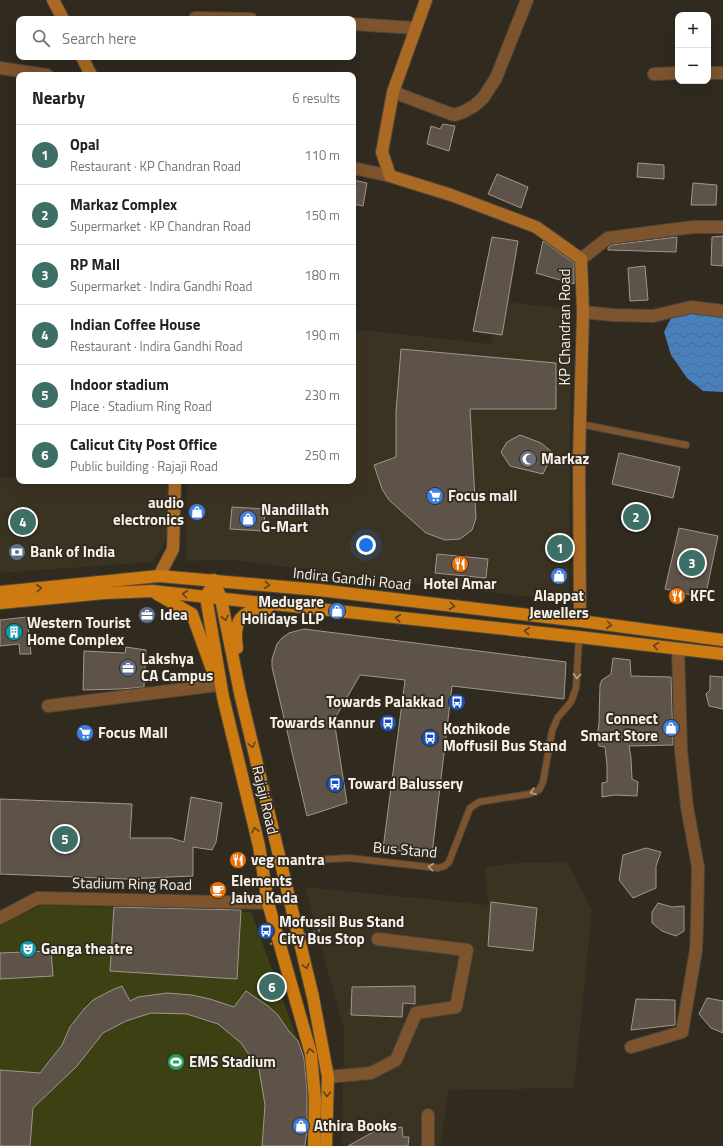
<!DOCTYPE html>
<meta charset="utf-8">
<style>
:root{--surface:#fff;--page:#f2f2f2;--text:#222;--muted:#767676;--line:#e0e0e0;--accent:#3d6f66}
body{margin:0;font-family:"Titillium Web",sans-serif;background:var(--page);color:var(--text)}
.controls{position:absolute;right:12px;top:12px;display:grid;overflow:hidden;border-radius:8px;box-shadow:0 4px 16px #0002}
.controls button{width:36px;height:36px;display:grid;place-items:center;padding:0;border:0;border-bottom:1px solid var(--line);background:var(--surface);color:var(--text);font:20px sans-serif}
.you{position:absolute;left:366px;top:545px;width:14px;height:14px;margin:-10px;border:3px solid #fff;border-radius:50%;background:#1a73e8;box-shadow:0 0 0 6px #1a73e833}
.badge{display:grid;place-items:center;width:26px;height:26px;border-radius:50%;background:var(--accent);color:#fff;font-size:13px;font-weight:700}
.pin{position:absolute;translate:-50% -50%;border:2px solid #fff;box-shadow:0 1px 4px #0006}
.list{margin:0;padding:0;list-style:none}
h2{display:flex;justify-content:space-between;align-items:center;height:52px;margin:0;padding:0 16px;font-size:17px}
h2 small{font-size:13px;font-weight:400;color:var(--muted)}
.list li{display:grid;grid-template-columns:26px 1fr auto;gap:12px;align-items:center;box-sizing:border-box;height:60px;padding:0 16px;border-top:1px solid var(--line)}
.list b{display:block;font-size:15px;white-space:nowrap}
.list p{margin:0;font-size:13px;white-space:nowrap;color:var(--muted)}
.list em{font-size:13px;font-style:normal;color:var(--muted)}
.icon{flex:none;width:22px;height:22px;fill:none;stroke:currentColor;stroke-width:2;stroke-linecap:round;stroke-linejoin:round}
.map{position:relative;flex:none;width:723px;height:1146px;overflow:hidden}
.search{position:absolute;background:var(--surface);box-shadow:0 4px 16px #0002;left:16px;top:16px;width:340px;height:44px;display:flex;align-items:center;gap:10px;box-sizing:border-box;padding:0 14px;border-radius:8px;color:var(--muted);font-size:15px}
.panel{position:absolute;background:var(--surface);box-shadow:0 4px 16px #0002;left:16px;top:72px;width:340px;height:412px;border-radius:8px}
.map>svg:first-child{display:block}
.built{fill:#3b3322}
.garden{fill:#3d4012}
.water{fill:url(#water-waves)}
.building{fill:#5d5349;stroke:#a1978b}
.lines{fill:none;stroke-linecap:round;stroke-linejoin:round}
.lane-casing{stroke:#4c463b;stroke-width:8}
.street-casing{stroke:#4c463b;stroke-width:14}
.secondary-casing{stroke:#4c463b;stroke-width:14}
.primary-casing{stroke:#4c463b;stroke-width:14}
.lane{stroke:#7d542d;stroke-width:6}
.street{stroke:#7d542d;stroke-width:12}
.secondary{stroke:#aa6a24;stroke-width:12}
.primary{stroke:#cd7a11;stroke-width:12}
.path-bridge{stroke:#878178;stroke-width:2;stroke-dasharray:2 3;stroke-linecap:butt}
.oneway{stroke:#5f421b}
.oneway2{stroke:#b9a28c}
.labels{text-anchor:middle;stroke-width:3.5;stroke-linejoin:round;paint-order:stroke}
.street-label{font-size:15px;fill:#f5f1ea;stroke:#302a1f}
.poi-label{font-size:15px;font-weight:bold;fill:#f5f1ea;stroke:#302a1f;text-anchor:start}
</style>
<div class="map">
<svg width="723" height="1146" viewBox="0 0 723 1146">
<defs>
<pattern id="water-waves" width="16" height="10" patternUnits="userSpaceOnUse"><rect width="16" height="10" fill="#4880bc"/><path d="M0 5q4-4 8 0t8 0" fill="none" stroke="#496a8d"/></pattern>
</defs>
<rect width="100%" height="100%" fill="#302a1f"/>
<g class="built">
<polygon points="505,302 571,309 569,602 232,560 186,561 187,481 353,481 353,329 491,344"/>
<polygon points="19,477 19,481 168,481 168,536 154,562 0,573 0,478"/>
<polygon points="567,862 592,910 574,1088 449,1090 440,1146 342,1146 344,1030 305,887 488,905 485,867 517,863"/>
</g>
<polygon class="garden" points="42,905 251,912 304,1058 310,1098 305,1146 0,1146 0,926"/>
<polygon class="water" points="691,313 723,316 723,392 703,391 687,378 671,355 664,332 671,318"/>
<g class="building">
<polygon points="443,124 455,126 449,151 427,144 431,126 440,129"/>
<polygon points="638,163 664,165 664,179 637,177"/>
<polygon points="497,174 528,187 521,208 488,194"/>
<polygon points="353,180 367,183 363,206 353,204"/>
<polygon points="693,183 717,185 716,205 691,205"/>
<polygon points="723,236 723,266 711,265 712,237"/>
<polygon points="492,237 518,241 502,335 473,331"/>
<polygon points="677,237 676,252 608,250 608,248 611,245"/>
<polygon points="543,241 574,263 574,284 536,273"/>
<polygon points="645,266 648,300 630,301 628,268"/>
<polygon points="401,349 556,363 556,409 470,409 476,518 472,530 460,539 445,540 426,533 408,517 389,500 382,489 374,465 396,457 396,412"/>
<polygon points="520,435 541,443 553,453 543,474 510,466 501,452 507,442"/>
<polygon points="619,453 680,467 673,498 612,484"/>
<polygon points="232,507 265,509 264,531 230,529"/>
<polygon points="679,528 718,536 705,598 665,589"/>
<polygon points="437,554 488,559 486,578 435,573"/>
<polygon points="27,617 31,654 20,654 19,644 0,646 0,620"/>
<polygon points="304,629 566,662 564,699 452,686 432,854 383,849 405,680 360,675 334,720 347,803 307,816 272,667 272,659 277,644 282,638 289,633"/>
<polygon points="126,647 146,650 144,687 121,689 83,690 84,651 125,653"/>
<polygon points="613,658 630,660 631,676 671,677 673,745 629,746 631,758 632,779 638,782 637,796 615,795 602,797 602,783 607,782 607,765 605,747 599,746 597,738 599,723 600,685 602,680 611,674"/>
<polygon points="710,676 723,677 723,709 709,706 706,694 710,690"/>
<polygon points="191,797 222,803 216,842 212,850 193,847 193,876 126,879 0,874 0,799 132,804 130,838 171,838 184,842"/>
<polygon points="646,848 661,852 656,866 656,888 633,898 619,880 623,855"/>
<polygon points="491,902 537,908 533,951 488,946"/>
<polygon points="658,903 672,907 684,906 684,931 676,936 662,931 652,923 652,912"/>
<polygon points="114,907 241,910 237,979 110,971"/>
<polygon points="51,951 53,976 0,979 0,953"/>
<polygon points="122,986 130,1001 138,997 167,993 192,995 210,999 234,1007 246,991 268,1006 278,1015 288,1030 298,1041 304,1058 307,1090 307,1129 305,1146 262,1146 265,1105 259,1069 241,1043 218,1024 187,1014 151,1013 126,1021 103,1033 77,1066 33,1108 30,1146 0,1146 0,1070 40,1073 62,1045 70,1027 84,1009 93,1000 112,990"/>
<polygon points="415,986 415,1004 403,1003 402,1017 351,1015 352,987"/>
<polygon points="707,998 723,1001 723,1033 711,1028 699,1014"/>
<polygon points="636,999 675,1000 675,1025 631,1030"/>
<polygon points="402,1127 403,1137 409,1137 408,1146 348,1146 375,1131"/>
</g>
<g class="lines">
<g class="lane-casing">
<g id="lane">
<polyline points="580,424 686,445"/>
<polyline points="280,862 349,858 438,868 445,866 449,862 470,808 479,802 529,794 539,790 543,782 552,731 558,717 571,702 576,688 579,637"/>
</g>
</g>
<g class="street-casing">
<g id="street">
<polyline points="195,18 251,19"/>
<polyline points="353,24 415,28"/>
<polyline points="0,68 47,75"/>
<polyline points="708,73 723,73"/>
<polyline points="654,74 678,73"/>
<polyline points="393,92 454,115 463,112 474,106 483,98 496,78 527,0"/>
<polyline points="353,168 390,176"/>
<polyline points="581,259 608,238 693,227 723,227"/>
<polyline points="583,312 613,315 653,316 691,307 723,311"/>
<polyline points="48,706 218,685"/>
<polyline points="0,918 38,898 268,903"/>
<polyline points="631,1047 682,1032 696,950 697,925 698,867 687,807 681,750 678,649"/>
<polyline points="328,1077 371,1073 396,1060 416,1013 456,1007 467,950 378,939"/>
<polyline points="428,1115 428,1146"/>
</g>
</g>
<g class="secondary-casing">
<g id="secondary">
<polyline points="53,0 63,19"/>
<polyline points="426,0 393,92 382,152 390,176 451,195 536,227 581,259 583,312 579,458 580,621"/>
<polyline points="82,57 91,75"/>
<polyline points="159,576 173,549 175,481"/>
</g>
</g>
<g class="primary-casing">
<g id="primary">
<polyline points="214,580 221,599 240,693 313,997 328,1077 326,1146"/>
<polyline points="209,591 206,597 223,697 259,846 268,903 311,1054 315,1099 314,1146"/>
<polyline points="0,592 159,576 319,590 580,621 723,640"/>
<polyline points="157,594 192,614 213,672"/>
<polyline points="0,603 105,593 152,591 579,637 723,654"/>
<path d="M237 648C233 621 240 610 268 608"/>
</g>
</g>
<use href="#lane" class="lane"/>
<use href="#street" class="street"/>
<use href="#secondary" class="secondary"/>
<use href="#primary" class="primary"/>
<polyline class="path-bridge" points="270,944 321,930"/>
</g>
<defs><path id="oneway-chevron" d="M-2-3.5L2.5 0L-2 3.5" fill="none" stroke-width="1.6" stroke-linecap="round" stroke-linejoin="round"/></defs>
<g class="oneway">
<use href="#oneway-chevron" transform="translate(267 585) rotate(6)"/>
<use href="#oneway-chevron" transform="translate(39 588) rotate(-6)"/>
<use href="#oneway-chevron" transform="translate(185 594) rotate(-173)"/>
<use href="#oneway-chevron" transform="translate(452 606) rotate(7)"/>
<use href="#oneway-chevron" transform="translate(225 618) rotate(79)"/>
<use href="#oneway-chevron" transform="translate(398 618) rotate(-174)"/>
<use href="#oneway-chevron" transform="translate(609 625) rotate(7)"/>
<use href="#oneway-chevron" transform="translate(527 631) rotate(-174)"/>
<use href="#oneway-chevron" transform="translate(656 646) rotate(-173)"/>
<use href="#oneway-chevron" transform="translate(252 745) rotate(77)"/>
<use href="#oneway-chevron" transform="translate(255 830) rotate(-103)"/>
<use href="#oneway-chevron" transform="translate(306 966) rotate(76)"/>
<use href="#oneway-chevron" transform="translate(310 1051) rotate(-102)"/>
<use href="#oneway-chevron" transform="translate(327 1094) rotate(92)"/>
</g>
<g class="oneway2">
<use href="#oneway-chevron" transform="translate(577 676) rotate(94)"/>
<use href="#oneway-chevron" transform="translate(533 792) rotate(160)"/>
<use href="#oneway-chevron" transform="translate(431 867) rotate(-173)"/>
</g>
<defs>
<g id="mosque-disc" transform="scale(0.9)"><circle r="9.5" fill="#6b7280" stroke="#302a1f"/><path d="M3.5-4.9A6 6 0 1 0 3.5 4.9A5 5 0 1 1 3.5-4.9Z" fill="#fff"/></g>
<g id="supermarket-disc" transform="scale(0.9)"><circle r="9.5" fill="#3f7fe0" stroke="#302a1f"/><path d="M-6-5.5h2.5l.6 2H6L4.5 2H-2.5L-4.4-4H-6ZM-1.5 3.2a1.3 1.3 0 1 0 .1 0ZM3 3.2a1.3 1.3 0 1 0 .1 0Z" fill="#fff"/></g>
<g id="shop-disc" transform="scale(0.9)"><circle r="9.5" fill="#3f7fe0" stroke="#302a1f"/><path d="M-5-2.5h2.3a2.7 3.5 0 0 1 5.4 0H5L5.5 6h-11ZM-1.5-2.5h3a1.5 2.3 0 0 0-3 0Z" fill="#fff"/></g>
<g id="bank-disc" transform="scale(0.9)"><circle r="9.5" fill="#5c6f8a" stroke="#302a1f"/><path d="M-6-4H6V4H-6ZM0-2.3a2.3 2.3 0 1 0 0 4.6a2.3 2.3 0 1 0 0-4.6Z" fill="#fff"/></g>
<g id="restaurant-disc" transform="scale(0.9)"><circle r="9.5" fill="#e8710a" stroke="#302a1f"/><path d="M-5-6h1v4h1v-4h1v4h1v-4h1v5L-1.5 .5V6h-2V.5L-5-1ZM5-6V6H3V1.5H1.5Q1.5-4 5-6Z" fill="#fff"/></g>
<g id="office-disc" transform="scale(0.9)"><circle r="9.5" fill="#5c6f8a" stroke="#302a1f"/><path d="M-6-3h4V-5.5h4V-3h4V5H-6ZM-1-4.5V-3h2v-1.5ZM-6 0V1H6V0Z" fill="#fff"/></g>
<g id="building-disc" transform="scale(0.9)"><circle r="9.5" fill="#0f9aa8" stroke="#302a1f"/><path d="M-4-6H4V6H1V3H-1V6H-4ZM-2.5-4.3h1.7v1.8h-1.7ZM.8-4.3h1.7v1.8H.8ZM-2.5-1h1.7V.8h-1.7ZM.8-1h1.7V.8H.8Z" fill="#fff"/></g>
<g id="bus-disc" transform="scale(0.9)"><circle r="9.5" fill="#1a4fb4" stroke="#302a1f"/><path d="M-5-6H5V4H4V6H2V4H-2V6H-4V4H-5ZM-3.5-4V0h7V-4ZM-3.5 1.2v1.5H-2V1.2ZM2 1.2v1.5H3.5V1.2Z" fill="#fff"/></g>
<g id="cafe-disc" transform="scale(0.9)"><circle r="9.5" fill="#e8710a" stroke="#302a1f"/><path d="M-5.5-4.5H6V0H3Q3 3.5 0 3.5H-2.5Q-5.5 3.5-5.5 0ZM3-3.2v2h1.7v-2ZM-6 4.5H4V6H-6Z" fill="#fff"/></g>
<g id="theatre-disc" transform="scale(0.9)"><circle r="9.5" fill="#0f9aa8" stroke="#302a1f"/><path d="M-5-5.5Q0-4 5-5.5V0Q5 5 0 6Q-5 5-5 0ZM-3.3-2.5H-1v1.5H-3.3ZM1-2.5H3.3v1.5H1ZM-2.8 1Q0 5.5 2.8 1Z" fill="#fff"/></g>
<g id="stadium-disc" transform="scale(0.9)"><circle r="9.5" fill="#2e9e5b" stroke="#302a1f"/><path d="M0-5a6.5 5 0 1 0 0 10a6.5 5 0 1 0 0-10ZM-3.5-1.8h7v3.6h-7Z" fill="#fff"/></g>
</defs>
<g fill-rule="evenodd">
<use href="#mosque-disc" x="528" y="459"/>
<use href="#supermarket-disc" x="435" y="496"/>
<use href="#shop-disc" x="197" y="512"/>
<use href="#shop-disc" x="248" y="519"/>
<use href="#bank-disc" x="17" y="552"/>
<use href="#restaurant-disc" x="460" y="564"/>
<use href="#shop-disc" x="559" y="576"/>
<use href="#restaurant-disc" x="677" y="596"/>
<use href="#shop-disc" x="337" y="611"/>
<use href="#office-disc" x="147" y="615"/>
<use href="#building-disc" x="14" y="632"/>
<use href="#office-disc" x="128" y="668"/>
<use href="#bus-disc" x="457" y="702"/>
<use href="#bus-disc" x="388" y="723"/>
<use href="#shop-disc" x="671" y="728"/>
<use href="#supermarket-disc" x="85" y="733"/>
<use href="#bus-disc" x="430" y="738"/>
<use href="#bus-disc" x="335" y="784"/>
<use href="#restaurant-disc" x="238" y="860"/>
<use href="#cafe-disc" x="218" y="890"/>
<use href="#bus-disc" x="266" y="931"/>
<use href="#theatre-disc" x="28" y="949"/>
<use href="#stadium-disc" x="176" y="1062"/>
<use href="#shop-disc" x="301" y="1126"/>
</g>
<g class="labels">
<g class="street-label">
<text transform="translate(565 327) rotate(-90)" y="5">KP Chandran Road</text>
<text transform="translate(352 579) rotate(6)" y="5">Indira Gandhi Road</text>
<text transform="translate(265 800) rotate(77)" y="5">Rajaji Road</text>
<text transform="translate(405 850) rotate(5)" y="5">Bus Stand</text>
<text transform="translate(132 884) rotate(1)" y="5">Stadium Ring Road</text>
</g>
<g class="poi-label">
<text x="541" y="464">Markaz</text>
<text x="448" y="501">Focus mall</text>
<text x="184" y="508" text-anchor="end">audio<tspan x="184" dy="17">electronics</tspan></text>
<text x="261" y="515">Nandillath<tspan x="261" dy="17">G-Mart</tspan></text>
<text x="30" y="557">Bank of India</text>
<text x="460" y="589" text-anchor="middle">Hotel Amar</text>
<text x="559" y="601" text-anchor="middle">Alappat<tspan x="559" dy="17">Jewellers</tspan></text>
<text x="690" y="601">KFC</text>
<text x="324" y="607" text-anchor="end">Medugare<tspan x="324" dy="17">Holidays LLP</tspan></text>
<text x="160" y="620">Idea</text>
<text x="27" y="628">Western Tourist<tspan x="27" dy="17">Home Complex</tspan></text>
<text x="141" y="664">Lakshya<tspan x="141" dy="17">CA Campus</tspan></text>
<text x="444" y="707" text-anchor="end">Towards Palakkad</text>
<text x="658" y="724" text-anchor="end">Connect<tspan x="658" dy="17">Smart Store</tspan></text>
<text x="375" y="728" text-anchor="end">Towards Kannur</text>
<text x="443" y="734">Kozhikode<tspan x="443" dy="17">Moffusil Bus Stand</tspan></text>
<text x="98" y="738">Focus Mall</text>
<text x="348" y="789">Toward Balussery</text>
<text x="251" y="865">veg mantra</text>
<text x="231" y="886">Elements<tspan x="231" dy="17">Jaiva Kada</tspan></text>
<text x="279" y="927">Mofussil Bus Stand<tspan x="279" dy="17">City Bus Stop</tspan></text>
<text x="41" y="954">Ganga theatre</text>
<text x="189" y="1067">EMS Stadium</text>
<text x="314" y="1131">Athira Books</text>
</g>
</g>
</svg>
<div class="controls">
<button>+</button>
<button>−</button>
</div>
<div class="you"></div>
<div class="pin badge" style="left:560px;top:548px">1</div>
<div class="pin badge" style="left:636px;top:517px">2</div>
<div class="pin badge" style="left:692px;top:563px">3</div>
<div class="pin badge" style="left:23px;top:522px">4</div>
<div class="pin badge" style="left:65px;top:839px">5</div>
<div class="pin badge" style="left:272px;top:987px">6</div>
<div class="search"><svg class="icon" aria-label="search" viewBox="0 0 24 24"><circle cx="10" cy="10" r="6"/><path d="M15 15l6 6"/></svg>Search here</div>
<section class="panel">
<h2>Nearby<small>6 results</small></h2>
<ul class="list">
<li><span class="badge">1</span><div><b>Opal</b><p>Restaurant · KP Chandran Road</p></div><em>110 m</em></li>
<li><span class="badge">2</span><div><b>Markaz Complex</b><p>Supermarket · KP Chandran Road</p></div><em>150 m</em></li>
<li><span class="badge">3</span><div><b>RP Mall</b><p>Supermarket · Indira Gandhi Road</p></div><em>180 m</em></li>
<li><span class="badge">4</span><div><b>Indian Coffee House</b><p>Restaurant · Indira Gandhi Road</p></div><em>190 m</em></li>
<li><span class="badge">5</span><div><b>Indoor stadium</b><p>Place · Stadium Ring Road</p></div><em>230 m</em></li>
<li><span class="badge">6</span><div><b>Calicut City Post Office</b><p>Public building · Rajaji Road</p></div><em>250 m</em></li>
</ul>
</section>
</div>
